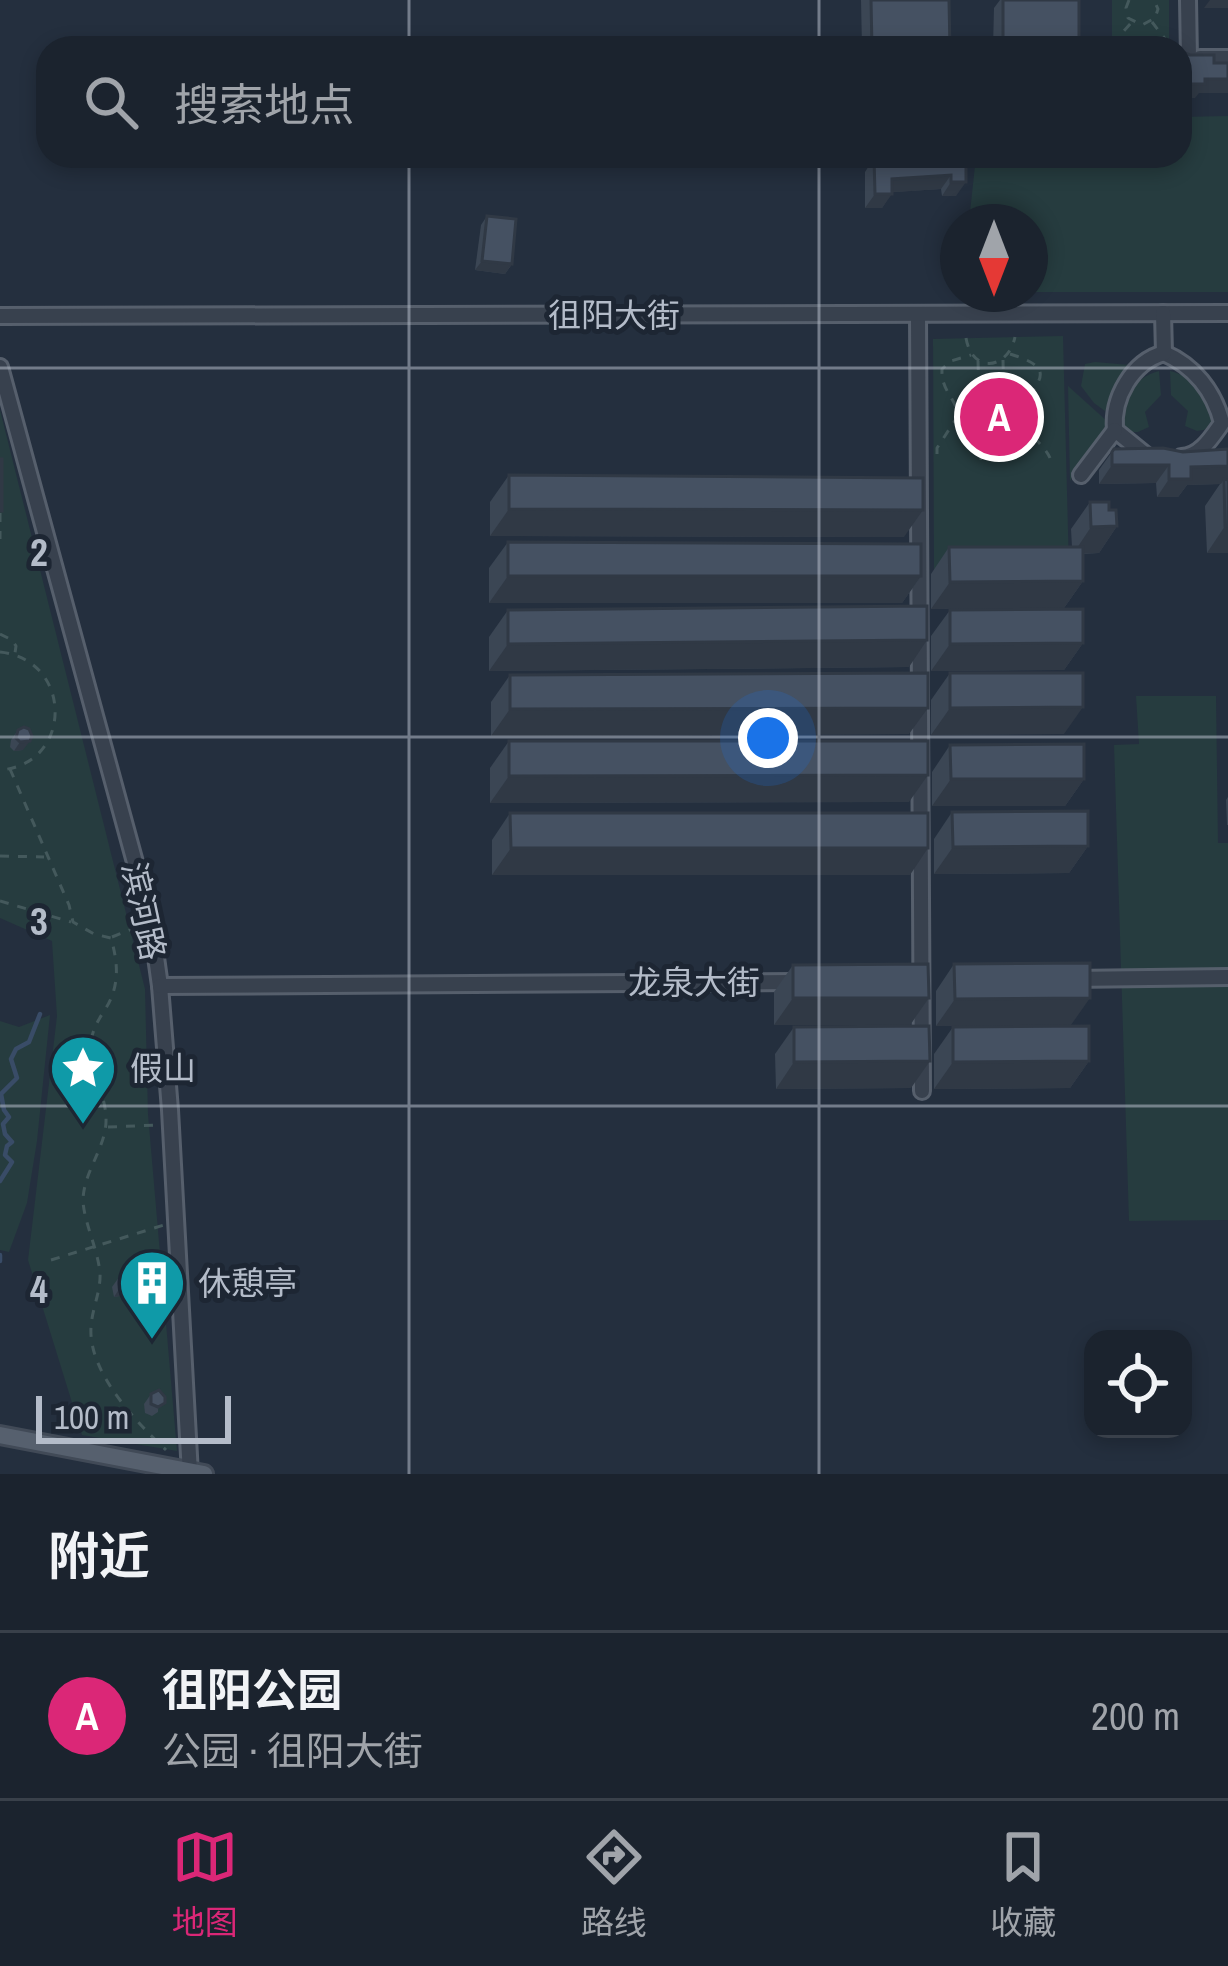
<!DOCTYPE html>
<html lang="zh">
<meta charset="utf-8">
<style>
:root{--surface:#1b232e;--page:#282f3a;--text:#f1f3f6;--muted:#a0a4aa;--line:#39404a;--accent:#db2777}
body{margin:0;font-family:"Archivo Narrow","Noto Sans SC",sans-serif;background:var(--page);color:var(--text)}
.controls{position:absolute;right:36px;bottom:36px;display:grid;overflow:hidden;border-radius:24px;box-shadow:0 6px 18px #0003}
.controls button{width:108px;height:108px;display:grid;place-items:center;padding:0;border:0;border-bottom:3px solid var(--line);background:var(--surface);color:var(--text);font:60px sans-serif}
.compass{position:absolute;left:940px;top:204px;width:108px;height:108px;border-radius:50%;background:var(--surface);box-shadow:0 6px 18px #0003;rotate:180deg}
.scale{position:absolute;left:36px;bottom:30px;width:195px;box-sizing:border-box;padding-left:12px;border:6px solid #b4bcc9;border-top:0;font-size:33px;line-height:42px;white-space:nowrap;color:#b4bcc9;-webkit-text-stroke:9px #1d2633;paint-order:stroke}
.you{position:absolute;left:768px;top:738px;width:42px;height:42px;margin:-30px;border:9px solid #fff;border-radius:50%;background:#1a73e8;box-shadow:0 0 0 18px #1a73e833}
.badge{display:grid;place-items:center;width:78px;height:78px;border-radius:50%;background:var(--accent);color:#fff;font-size:39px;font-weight:700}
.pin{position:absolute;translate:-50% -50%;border:6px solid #fff;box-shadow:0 3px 12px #0006}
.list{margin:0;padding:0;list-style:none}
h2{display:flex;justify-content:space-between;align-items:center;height:156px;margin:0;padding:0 48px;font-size:51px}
h2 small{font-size:39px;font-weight:400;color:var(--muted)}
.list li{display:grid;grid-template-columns:78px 1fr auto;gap:36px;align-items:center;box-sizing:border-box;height:168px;padding:0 48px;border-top:3px solid var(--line)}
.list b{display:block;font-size:45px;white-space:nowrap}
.list p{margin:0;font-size:39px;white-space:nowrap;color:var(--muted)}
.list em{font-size:39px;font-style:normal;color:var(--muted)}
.icon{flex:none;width:66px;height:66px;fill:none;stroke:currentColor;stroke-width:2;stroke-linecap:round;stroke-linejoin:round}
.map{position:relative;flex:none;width:1228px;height:1474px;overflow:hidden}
.search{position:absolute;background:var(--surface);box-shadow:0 6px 18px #0003;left:36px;right:36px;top:36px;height:132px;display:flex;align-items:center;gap:30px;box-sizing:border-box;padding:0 42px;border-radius:36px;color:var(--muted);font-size:45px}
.sheet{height:324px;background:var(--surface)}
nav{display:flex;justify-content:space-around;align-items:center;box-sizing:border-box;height:168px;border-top:3px solid var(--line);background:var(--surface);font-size:33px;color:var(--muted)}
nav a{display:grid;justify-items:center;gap:6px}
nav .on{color:var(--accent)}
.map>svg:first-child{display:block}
.green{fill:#263c3f}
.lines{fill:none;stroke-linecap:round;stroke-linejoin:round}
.stream{stroke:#394c67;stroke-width:4.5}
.minor-casing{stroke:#565f6c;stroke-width:20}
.major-casing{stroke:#414a57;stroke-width:22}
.path{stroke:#44595c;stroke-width:3;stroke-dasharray:9 9;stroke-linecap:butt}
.minor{stroke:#38414e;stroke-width:14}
.major{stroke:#56606e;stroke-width:16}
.wall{fill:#3b4654}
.shaded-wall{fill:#303945}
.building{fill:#455162;stroke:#303945;stroke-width:3}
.grid{fill:none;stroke:#b4bcc9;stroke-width:3;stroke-opacity:0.55}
.labels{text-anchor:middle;stroke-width:10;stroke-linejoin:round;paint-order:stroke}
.street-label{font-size:33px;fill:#b4bcc9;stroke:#1d2633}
.poi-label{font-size:33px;fill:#b4bcc9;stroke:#1d2633;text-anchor:start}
.grid-label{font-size:39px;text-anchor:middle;font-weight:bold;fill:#b4bcc9;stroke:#1d2633;stroke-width:10;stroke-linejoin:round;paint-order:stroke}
</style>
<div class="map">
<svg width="1228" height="1474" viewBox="0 0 1228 1474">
<rect width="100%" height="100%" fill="#242f3e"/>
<g class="green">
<rect x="1112" y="0" width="57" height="44"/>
<polygon points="1228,116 1228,292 1030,292 1030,222 969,222 976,156 1180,156 1180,117"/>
<polygon points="1063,336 1069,569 934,570 933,339"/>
<polygon points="1095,362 1130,365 1105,411 1094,403 1081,386 1085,364"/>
<path d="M1159 371 1161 395 1145 412 1149 427 1138 432H1125L1121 428C1122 401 1132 378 1159 371Z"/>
<path d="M1170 371C1195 376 1221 404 1209 429L1197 431 1185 426 1188 411 1171 395Z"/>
<polygon points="1068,386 1108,422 1070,481"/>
<polygon points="0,410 145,989 148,1114 177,1451 82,1435 28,1260 57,1016 52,941 0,918"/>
<polygon points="1136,696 1216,696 1218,843 1228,843 1228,1220 1129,1221 1114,745 1139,744"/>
<polygon points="50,1015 37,1141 27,1203 9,1252 0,1250 0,1021 19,1027"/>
</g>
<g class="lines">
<g class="stream">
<polyline points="0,1181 12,1162 5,1155 7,1146 12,1142 5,1134 3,1124 9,1117 4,1110 1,1094 17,1078 11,1059 16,1049 29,1042 40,1014"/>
<polyline points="0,1255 0,1261"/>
</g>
<g class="minor-casing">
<g id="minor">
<polyline points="1180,58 1189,58 1188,0"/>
<polyline points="1200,58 1228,58"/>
<polyline points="918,315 922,1091"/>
<polyline points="0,316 1228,313"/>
<path d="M1164 353C1194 366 1214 391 1222 423 1212 437 1200 457 1181 457"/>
<polyline points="0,367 151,921 160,986 170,1110 190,1474"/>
<path d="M1147 456 1115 430C1112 398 1132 362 1164 353L1163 313"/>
<polyline points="1081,475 1115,430"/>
<polyline points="1071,979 1228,977"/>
<polyline points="160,986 797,982"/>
</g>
</g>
<g class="major-casing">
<polyline id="major" points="0,1435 204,1474"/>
</g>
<g class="path">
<polyline points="1129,0 1126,8 1128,18 1142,25 1155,18 1158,9 1154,0"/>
<polyline points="1152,22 1169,44"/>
<polyline points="1112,44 1131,23"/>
<path d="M966 338C972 374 1008 370 1015 337"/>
<path d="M1010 354C1070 372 1022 386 1024 419 1024 432 1044 444 1050 458"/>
<polyline points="1003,360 1005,461"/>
<polyline points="978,361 981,462"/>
<path d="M937 454V448L958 416C956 397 941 392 942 369L951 361 971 355"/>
<polyline points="0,513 0,539"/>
<polyline points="0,634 12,640 16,646 15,653"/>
<path d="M0 652C74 660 73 765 0 770"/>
<path d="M10 769 69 905 73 922 94 934 111 938C118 963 120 985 106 1008 99 1019 93 1028 91 1041 88 1069 107 1094 106 1122 105 1149 83 1173 83 1201 84 1222 98 1250 100 1273 101 1291 92 1309 91 1327 88 1372 136 1422 166 1450"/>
<polyline points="0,856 44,857"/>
<polyline points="0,901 71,922"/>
<polyline points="112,937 137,927"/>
<polyline points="108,1127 159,1125"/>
<polyline points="51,1260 164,1225"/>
</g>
<use href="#minor" class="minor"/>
<use href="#major" class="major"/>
</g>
<g class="wall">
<polygon points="861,0 949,0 950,48 862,48"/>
<polygon points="1000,0 1079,0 1079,48 993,48 994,8"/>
<polygon points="966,157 956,196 942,196 941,189 892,192 882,208 865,208 865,172 874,158"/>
<polygon points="487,216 512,264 505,274 475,270 481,225"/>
<polygon points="1114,449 1183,452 1228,449 1228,553 1207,553 1205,506 1220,484 1187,485 1178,497 1157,497 1156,483 1099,484 1099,470"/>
<polygon points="509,475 904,537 490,536 490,502"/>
<polygon points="1090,502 1109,510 1117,526 1099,553 1083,554 1083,581 1064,608 931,609 931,574 949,547 1072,547 1071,529"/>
<polygon points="508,542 921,576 902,603 489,603 489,568"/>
<polygon points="508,610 909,667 489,671 489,637"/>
<polygon points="950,610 1083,643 1064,670 931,671 931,636"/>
<polygon points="950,673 1064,734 931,735 931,700"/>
<polygon points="510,675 909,734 491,736 491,702"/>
<polygon points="18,730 23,750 14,751 10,747 11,740"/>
<polygon points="509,741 909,802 490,803 490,768"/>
<polygon points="950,745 1084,779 1065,806 932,806 932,772"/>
<polygon points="1228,797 1228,825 1227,825 1226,800"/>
<polygon points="952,812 1088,846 1069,873 934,874 934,839"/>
<polygon points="510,813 910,875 492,875 492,840"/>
<polygon points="954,964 1071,1025 936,1026 936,991"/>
<polygon points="793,965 929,998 910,1025 774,1025 774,992"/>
<polygon points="794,1027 911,1088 776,1089 775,1054"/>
<polygon points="953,1027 1089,1061 1070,1088 934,1089 934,1054"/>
<polygon points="122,1273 159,1277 149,1291 114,1297 112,1287"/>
<polygon points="159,1390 158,1412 152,1416 145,1413 144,1404 151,1394"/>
</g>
<g class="shaded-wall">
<polygon points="1210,0 1228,0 1228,8 1204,8"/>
<polygon points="1205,79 1228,79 1228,93 1199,93 1195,98 1180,98 1181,84"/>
<polygon points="951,175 941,189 882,193 892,179"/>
<polygon points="951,182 966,182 956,196 942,196"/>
<polygon points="875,194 892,194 882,208 865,208"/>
<polygon points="482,261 512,264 505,274 475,270"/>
<polygon points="1112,465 1169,465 1156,483 1099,484"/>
<polygon points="1228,466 1228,484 1224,479 1221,484 1187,485 1178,497 1157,497 1169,479 1191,467"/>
<polygon points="509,509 923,510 904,537 490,536"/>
<polygon points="1117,526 1099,553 1073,554 1091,527"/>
<polygon points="1225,526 1228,526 1228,553 1207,553"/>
<polygon points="508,576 921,576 902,603 489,603"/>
<polygon points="1083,581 1064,608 931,609 950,582"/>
<polygon points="927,640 909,667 489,671 508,644"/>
<polygon points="1083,643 1064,670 931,671 950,644"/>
<polygon points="1083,707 1064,734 931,735 950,708"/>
<polygon points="928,708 909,734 491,736 510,709"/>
<polygon points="30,741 23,750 14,751 20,742"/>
<polygon points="928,775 909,802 490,803 509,776"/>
<polygon points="951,779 1084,779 1065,806 932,806"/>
<polygon points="1088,846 1069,873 934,874 953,847"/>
<polygon points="511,848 928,848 910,875 492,875"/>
<polygon points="793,998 929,998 910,1025 774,1025"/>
<polygon points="1090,998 1071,1025 936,1026 955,999"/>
<polygon points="930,1061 911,1088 776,1089 794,1062"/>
<polygon points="1089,1061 1070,1088 934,1089 953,1062"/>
<polygon points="159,1277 149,1291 114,1297 123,1283"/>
</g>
<g class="building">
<polygon points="871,0 949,0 950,48 872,48"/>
<rect x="1003" y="0" width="76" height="48"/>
<polygon points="1182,52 1190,55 1214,55 1214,63 1228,63 1228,79 1205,79 1205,84 1181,84 1180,64 1182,64"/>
<polygon points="966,157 966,182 951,182 951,175 892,179 892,194 875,194 874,158"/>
<polygon points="487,216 516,219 512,264 482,261"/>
<polygon points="1163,448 1183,452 1228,449 1228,466 1191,467 1191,479 1169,479 1169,465 1112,465 1112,452 1114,449"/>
<rect x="0" y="459" width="2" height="52"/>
<polygon points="509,475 923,478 923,510 509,509"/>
<polygon points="1224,479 1228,480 1228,526 1225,526"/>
<polygon points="1090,502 1109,502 1109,510 1116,510 1117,526 1091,527"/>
<polygon points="508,542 921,544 921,576 508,576"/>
<polygon points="949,547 1083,547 1083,581 950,582"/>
<polygon points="927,606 927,640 508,644 508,610"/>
<polygon points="1083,609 1083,643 950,644 950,610"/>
<polygon points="928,673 928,708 510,709 510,675"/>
<polygon points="950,673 1083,673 1083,707 950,708"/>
<polygon points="24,727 29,729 32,736 30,741 20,742 16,738 18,730"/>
<polygon points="509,741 928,741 928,775 509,776"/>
<polygon points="1084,744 1084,779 951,779 950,745"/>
<polygon points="1088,811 1088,846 953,847 952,812"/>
<polygon points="510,813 928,813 928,848 511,848"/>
<polygon points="1090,963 1090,998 955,999 954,964"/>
<polygon points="928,964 929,998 793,998 793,965"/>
<polygon points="929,1026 930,1061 794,1062 794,1027"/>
<polygon points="1089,1026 1089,1061 953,1062 953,1027"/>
<polygon points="158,1268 159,1277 123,1283 122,1273"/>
<polygon points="159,1390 165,1397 165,1403 158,1407 151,1404 151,1394"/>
</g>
<path class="grid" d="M409 0V48M819 0V48M409 156V1474M819 156V1474M0 368H1228M0 737H1228M0 1106H1228"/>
<defs>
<g id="sight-pin" transform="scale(3.45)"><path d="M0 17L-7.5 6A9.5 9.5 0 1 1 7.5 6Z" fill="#0f9aa8" stroke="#1d2633"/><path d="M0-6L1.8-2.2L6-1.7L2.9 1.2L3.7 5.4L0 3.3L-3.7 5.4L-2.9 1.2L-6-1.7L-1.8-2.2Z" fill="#fff"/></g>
<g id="building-pin" transform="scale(3.45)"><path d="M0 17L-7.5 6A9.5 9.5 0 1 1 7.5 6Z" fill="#0f9aa8" stroke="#1d2633"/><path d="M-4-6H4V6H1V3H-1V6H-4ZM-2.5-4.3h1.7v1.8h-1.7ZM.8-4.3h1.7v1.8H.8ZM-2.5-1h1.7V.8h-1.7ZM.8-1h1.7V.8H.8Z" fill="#fff"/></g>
</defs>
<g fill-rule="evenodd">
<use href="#sight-pin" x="83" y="1068"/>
<use href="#building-pin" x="152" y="1283"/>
</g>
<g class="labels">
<g class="street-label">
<text x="614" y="327">徂阳大街</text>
<text transform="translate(144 911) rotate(78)" y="12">滨河路</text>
<text x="694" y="994">龙泉大街</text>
</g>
<g class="poi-label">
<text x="130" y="1080">假山</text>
<text x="198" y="1295">休憩亭</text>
</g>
</g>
<g class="grid-label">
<text x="39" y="566">2</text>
<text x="39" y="935">3</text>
<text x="39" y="1303">4</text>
</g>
</svg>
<div class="controls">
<button><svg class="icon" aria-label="locate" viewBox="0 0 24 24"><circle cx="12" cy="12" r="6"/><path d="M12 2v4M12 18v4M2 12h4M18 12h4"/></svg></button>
</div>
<svg class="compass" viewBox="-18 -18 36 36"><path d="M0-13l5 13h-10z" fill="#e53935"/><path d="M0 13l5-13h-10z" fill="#a0a4aa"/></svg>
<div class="scale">100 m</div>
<div class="you"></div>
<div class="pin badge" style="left:999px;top:417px">A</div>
<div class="search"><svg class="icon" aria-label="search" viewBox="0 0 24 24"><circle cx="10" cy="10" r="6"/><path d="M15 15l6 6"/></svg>搜索地点</div>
</div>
<section class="sheet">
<h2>附近<small></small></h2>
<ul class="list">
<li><span class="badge">A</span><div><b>徂阳公园</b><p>公园 · 徂阳大街</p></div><em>200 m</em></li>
</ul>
</section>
<nav>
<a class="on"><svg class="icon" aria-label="map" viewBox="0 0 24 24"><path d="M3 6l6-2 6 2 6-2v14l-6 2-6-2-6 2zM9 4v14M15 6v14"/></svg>地图</a>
<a><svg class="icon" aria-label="directions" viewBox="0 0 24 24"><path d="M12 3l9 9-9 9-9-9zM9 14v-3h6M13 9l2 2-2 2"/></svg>路线</a>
<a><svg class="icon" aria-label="saved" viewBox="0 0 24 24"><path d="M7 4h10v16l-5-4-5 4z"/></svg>收藏</a>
</nav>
